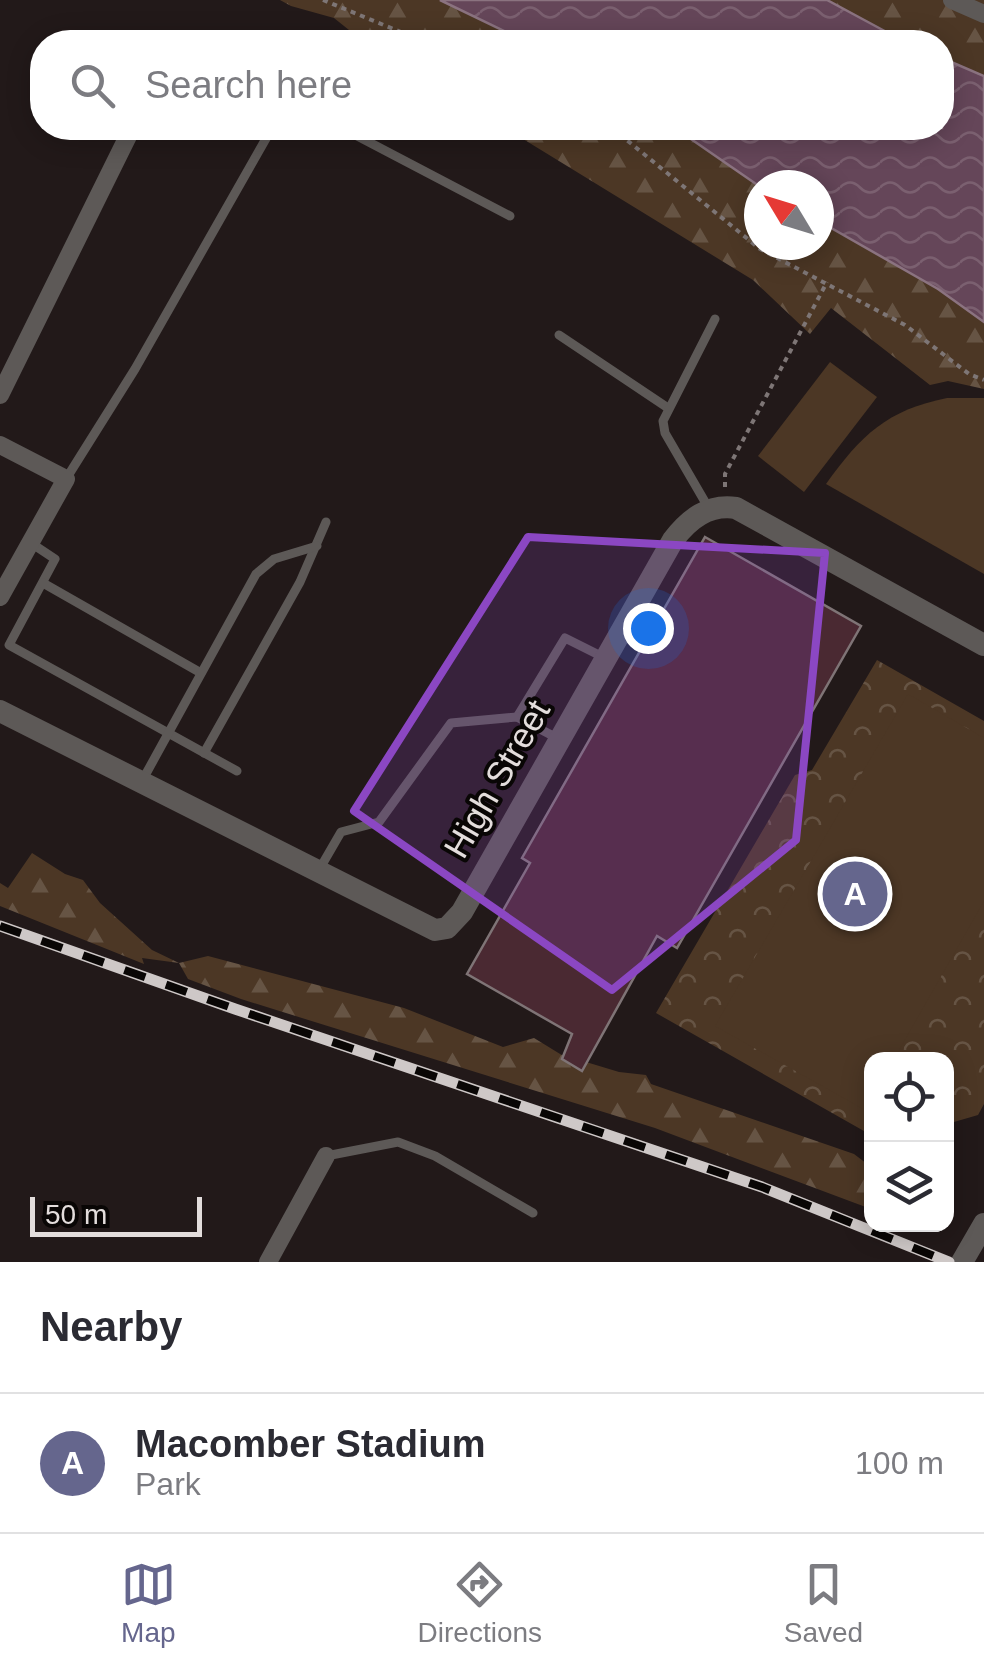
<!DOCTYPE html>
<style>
:root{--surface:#fff;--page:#f7f7f7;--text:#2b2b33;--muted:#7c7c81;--line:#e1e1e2;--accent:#65668d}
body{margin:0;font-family:Arial,sans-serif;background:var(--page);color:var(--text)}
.controls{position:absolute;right:30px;bottom:30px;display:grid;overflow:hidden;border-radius:20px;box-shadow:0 5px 25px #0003}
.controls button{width:90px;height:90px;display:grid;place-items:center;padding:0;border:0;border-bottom:2px solid var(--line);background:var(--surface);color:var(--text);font:50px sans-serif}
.compass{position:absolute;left:744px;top:170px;width:90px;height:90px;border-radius:50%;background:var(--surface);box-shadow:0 5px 25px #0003;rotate:308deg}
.scale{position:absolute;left:30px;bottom:25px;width:172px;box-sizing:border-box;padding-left:10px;border:5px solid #e3dddc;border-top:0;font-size:28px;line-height:35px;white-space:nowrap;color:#e3dddc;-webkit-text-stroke:8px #090605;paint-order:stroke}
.you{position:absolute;left:648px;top:628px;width:35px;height:35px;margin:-25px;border:8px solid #fff;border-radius:50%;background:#1a73e8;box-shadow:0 0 0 15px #1a73e833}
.badge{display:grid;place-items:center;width:65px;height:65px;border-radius:50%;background:var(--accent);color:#fff;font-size:32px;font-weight:700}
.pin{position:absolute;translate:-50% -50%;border:5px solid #fff;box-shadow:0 2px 10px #0006}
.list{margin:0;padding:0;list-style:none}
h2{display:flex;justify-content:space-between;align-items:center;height:130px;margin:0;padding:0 40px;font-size:42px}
h2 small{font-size:32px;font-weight:400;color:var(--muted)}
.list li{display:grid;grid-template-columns:65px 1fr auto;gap:30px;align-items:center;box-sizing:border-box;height:140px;padding:0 40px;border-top:2px solid var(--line)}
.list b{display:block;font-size:38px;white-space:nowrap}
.list p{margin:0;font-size:32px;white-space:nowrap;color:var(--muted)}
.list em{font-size:32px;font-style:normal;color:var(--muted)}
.icon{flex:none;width:55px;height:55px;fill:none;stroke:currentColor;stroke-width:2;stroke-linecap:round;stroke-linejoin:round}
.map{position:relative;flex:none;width:984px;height:1262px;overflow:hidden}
.search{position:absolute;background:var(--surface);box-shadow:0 5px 25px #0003;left:30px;right:30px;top:30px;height:110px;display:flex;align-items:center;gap:25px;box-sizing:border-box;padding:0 35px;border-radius:40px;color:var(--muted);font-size:38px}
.sheet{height:270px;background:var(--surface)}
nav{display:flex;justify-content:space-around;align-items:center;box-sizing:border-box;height:140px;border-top:2px solid var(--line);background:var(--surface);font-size:28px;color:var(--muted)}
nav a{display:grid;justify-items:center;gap:5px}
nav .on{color:var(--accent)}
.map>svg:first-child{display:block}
.forest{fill:url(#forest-firs)}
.park{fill:url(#park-crowns)}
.pitch{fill:#4c3725}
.water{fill:url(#water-waves);stroke:#8b7380;stroke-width:2.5}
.building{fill:#4a2932;stroke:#7f7476;stroke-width:2.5}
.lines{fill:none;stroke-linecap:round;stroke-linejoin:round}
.path{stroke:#7e7676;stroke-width:4;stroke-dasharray:5 5;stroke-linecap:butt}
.service{stroke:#5d5957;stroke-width:9}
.minor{stroke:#5d5957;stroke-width:18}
.tertiary{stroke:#5d5957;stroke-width:22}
.rail-casing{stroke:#cec8c7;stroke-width:11}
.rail{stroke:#090605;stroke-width:8;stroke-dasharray:22;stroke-linecap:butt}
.marked{fill:#8b47c3;fill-opacity:0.2;stroke:#8b47c3;stroke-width:8;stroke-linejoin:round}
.labels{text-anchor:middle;stroke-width:8;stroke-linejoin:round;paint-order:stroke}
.street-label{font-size:35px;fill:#e3dddc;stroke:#090605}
</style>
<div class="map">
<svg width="984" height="1262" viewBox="0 0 984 1262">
<defs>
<pattern id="forest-firs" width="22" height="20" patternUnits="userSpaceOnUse" patternTransform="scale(2.5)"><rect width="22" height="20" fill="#4c3725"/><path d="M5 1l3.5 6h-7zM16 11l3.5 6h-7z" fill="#665444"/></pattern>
<pattern id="park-crowns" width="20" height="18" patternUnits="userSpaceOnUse" patternTransform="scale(2.5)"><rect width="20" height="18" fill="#4c3725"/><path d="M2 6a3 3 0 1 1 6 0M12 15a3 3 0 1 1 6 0" fill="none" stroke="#665444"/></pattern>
<pattern id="water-waves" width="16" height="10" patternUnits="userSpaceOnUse" patternTransform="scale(2.5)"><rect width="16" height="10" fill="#654659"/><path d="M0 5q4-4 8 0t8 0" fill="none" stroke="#7b6070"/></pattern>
</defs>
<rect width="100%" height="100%" fill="#221919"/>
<g class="forest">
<polygon points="280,0 440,0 527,42 364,42 334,18 291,6"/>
<polygon points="761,0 984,0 984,103 942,84 942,42 850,42"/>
<polygon points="505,128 675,128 759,186 759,245 819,245 819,221 938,289 984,322 984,389 948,381 930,385 831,308 810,334 753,280"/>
<polygon points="32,853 65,874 83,880 100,903 152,950 179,963 208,956 404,1008 503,1047 534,1038 578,1065 586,1062 619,1072 646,1075 651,1084 854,1154 871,1167 871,1209 655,1128 241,999 188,979 179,963 142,958 144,964 0,906 0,883 8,888"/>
</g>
<polygon class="park" points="877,660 984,721 984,1104 978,1115 947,1124 946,1060 872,1060 871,1135 656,1013 795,775 812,770"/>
<g class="pitch">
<polygon points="830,362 877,397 804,492 758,456"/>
<path d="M947 398H984V574L826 484C861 435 887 410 947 398Z"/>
<polygon points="908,694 984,738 984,901 894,1059 872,1060 871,1098 865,1110 715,1026"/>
</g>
<g class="water">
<polygon points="440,0 827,0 905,42 527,42"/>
<polygon points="942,58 984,76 984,322 938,289 819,221 819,185 759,186 675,128 942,128"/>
</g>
<polygon class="building" points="705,537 861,626 677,948 657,936 582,1071 562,1059 572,1034 467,974 530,863 522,858"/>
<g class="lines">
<g class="path">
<polyline points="323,0 425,42"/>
<polyline points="612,128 760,249 905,325 969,374 984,380"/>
<polyline points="725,487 725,474 827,282"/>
</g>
<g class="service">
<polyline points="342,128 510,216"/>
<polyline points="559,335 668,408"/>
<polyline points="66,479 135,369 272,128"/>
<polyline points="708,507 665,433 663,421 715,319"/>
<polyline points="31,543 55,559 9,645 237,771"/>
<polyline points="43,583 201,673"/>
<polyline points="517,717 565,638 605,658"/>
<polyline points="204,753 300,582 326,522"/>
<polyline points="142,781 256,574 274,559 317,546"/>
<polyline points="319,870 341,832 379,822 451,723 517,717 559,739"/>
<polyline points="326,1156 398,1142 435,1156 533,1213"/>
</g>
<g class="minor">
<polyline points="952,0 984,14"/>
<polyline points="0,395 132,128"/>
<polyline points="0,445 66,479 0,597"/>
<polyline points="268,1262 326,1156"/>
</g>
<g class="tertiary">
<path d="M0 711 435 930 447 928 462 912 673 540C689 519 708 504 736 508L984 645"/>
<polyline points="962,1262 984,1224"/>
</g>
<g class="rail-casing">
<polyline id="rail" points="0,926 235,1009 762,1187 949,1262"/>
</g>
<use href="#rail" class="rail"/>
</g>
<path class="marked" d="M528 537 825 553 796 840 612 990 354 811Z"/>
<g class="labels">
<g class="street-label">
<text transform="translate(497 779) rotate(-60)" y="12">High Street</text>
</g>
</g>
</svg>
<div class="controls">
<button><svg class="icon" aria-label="locate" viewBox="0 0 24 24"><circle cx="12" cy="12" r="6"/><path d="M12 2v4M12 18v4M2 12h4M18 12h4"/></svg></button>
<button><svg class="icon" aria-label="layers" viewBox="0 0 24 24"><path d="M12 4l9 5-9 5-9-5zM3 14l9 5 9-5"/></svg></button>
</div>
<svg class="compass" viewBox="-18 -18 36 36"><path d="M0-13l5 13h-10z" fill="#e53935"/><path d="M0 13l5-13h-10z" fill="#7c7c81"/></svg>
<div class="scale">50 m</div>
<div class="you"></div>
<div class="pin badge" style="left:855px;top:894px">A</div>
<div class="search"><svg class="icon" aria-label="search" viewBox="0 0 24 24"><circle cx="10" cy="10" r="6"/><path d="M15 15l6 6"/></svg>Search here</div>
</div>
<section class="sheet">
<h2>Nearby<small></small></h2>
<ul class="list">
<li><span class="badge">A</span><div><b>Macomber Stadium</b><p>Park</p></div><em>100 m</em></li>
</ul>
</section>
<nav>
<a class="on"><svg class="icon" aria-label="map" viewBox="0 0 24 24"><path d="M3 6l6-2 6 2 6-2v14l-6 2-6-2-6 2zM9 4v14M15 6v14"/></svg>Map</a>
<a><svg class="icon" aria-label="directions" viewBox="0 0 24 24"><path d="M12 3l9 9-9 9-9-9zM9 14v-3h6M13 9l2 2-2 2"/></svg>Directions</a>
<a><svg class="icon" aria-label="saved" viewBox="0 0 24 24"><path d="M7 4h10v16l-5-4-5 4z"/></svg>Saved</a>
</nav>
